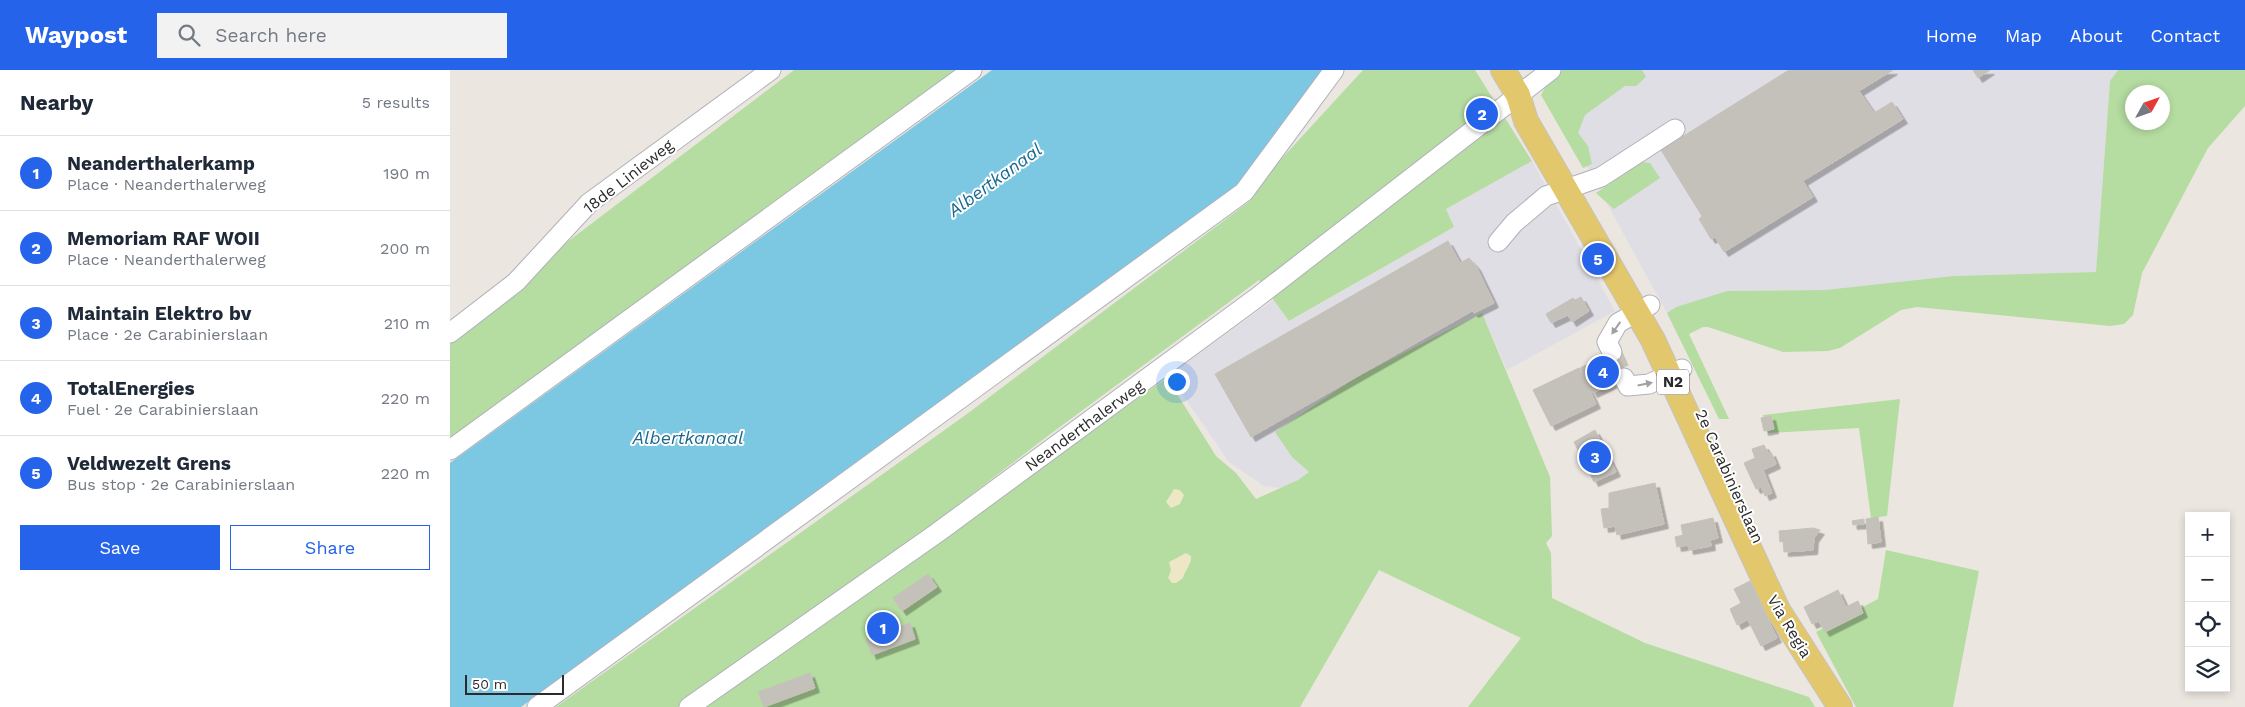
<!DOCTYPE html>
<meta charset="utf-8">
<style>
:root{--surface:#fff;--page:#f2f2f3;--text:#1f2937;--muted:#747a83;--line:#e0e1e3;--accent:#2563eb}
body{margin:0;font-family:"Work Sans",sans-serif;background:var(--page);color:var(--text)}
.controls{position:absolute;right:15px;bottom:15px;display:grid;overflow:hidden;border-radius:0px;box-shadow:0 2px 8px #0003}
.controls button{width:45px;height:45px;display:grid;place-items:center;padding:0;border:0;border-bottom:1px solid var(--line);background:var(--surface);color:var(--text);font:25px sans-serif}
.compass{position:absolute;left:1675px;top:15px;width:45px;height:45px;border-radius:50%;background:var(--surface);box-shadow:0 2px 8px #0003;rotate:50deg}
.scale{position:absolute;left:15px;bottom:12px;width:99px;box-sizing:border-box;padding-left:5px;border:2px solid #2b2b2b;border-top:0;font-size:14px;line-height:18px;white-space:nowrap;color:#2b2b2b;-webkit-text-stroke:4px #fff;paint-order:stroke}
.you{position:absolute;left:726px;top:311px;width:18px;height:18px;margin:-12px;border:4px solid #fff;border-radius:50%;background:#1a73e8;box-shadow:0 0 0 8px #1a73e833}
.badge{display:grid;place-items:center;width:32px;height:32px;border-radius:50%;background:var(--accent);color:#fff;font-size:16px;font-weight:700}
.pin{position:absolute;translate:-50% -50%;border:2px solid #fff;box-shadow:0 1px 5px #0006}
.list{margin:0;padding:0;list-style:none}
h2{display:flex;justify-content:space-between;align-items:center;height:65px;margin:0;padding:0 20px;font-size:21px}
h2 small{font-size:16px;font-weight:400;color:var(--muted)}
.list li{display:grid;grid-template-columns:32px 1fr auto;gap:15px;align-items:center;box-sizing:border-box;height:75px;padding:0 20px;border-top:1px solid var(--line)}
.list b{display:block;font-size:19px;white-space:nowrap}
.list p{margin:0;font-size:16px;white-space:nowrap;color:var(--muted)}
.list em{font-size:16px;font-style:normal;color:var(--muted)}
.actions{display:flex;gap:10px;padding:15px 20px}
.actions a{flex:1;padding:11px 0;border:1px solid var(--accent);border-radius:0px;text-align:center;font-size:18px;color:var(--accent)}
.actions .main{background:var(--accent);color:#fff}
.icon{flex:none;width:28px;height:28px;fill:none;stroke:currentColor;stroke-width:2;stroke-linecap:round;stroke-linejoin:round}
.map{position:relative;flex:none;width:1795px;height:637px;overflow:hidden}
header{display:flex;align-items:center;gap:30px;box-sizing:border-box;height:70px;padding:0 25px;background:var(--accent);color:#fff}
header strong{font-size:24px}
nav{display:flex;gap:28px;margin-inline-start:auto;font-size:18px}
.search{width:350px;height:45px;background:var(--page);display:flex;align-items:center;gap:12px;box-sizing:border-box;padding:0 18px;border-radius:0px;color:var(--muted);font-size:19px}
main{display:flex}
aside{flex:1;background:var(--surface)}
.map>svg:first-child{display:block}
.industrial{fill:#e0dee5}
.green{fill:#b5dca1;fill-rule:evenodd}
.sand{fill:#ede7c5}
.water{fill:#7cc8e3}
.building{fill:#c4c0ba;stroke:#c7c2b8;filter:url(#shadow)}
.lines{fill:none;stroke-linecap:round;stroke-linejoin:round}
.minor-tunnel{stroke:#c5c1bb;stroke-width:19;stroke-dasharray:19 9;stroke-linecap:butt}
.minor-casing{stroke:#afb1ba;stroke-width:21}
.major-casing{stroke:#c4c4c4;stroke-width:26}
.minor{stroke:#fff;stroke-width:19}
.major{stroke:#e3c76c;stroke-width:24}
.oneway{fill:#a0a0a0}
.labels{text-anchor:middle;stroke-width:4;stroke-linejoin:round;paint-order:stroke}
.shield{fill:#fff;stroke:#6b6b6b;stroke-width:1}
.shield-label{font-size:15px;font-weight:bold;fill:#2b2b2b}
.street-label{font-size:16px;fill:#2b2b2b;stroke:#fff}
.water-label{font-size:18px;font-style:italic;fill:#1b688f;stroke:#fff}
</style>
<header>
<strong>Waypost</strong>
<div class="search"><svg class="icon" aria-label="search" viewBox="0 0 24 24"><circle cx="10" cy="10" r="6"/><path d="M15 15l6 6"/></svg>Search here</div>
<nav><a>Home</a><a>Map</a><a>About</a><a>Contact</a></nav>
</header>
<main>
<aside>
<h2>Nearby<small>5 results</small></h2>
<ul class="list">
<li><span class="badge">1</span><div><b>Neanderthalerkamp</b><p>Place · Neanderthalerweg</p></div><em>190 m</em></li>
<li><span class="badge">2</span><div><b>Memoriam RAF WOII</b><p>Place · Neanderthalerweg</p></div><em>200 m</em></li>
<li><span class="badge">3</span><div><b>Maintain Elektro bv</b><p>Place · 2e Carabinierslaan</p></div><em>210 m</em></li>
<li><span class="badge">4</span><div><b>TotalEnergies</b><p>Fuel · 2e Carabinierslaan</p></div><em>220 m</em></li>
<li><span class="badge">5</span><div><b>Veldwezelt Grens</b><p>Bus stop · 2e Carabinierslaan</p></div><em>220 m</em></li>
</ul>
<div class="actions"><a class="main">Save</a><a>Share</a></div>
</aside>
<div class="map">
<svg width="1795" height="637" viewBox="0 0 1795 637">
<defs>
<filter id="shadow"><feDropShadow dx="4.5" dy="4.5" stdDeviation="0" flood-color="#0004"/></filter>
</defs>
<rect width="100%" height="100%" fill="#ebe6df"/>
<g class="industrial">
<polygon points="1115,0 1668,0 1660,11 1646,202 1503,206 1375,220 1277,221 1226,237 1217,243 1093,17"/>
<polygon points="1082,91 1165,241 1057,300 1032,243 826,362 842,387 859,402 848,410 832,418 814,416 779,392 719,305 825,229 840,251 1004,157 996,139"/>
</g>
<g class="green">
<polygon points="344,0 515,0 0,373 0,261"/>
<polygon points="913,0 1025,0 1082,91 996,139 1004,157 839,251 809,210 603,362 244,637 106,637 517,344 800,131 824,97"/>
<polygon points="1110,0 1192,0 1196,7 1186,16 1175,16 1135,45 1128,63 1138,76 1142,94 1133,98 1091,25 1101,7"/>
<path d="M1668 0H1795V36L1758 78 1692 203 1683 245 1674 254 1660 256 1467 237 1451 240 1390 278 1378 281 1333 282 1258 257H1253L1239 264 1279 349H1269L1217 243 1226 237 1277 221 1375 220 1503 206 1646 202 1660 11ZM1682 22H1712V52H1682Z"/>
<polygon points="1192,92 1200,93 1210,108 1164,139 1146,123"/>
<polygon points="1032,243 1100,407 1102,466 1096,473 1101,483 1102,528 1195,573 1359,627 1365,637 1018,637 1071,568 929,500 850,637 254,637 469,481 717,308 766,386 786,403 806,429 848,410 859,402 842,387 825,362 905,308"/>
<polygon points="1450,329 1437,446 1421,448 1409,358 1318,363 1313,345"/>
<polygon points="1436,480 1529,501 1503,637 1406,637 1366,562 1428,529"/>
</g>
<g class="sand">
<polygon points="724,419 730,420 734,425 730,434 721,438 716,432"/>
<path d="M736 483 741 486C742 494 735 500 733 508L726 513H722L718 508 721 500 719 492Z"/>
</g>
<polygon class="water" points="542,0 877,0 794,111 71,637 0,637 0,393"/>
<g class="building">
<polygon points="1339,0 1443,0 1409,21 1424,43 1442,32 1453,49 1353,111 1363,127 1274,182 1265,167 1261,169 1249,149 1252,146 1211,80"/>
<polygon points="1523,0 1540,0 1528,8"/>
<polygon points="998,171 1010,193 1019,188 1026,196 1044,233 1024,243 1022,241 801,367 765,304"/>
<polygon points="1131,227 1139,241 1122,252 1118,245 1101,253 1096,244 1123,228 1125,230"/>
<polygon points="1163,282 1176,307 1143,323 1130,298"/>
<polygon points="1129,298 1146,334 1101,356 1083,320"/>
<polygon points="1321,346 1324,359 1314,361 1311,348"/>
<polygon points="1145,360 1166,402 1144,412 1124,372"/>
<polygon points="1314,375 1318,383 1321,382 1326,394 1313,400 1322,423 1315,426 1311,417 1306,419 1294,393 1305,388 1302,379"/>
<polygon points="1205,413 1214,454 1167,465 1165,456 1154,458 1151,439 1159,438 1159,423"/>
<polygon points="1428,447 1431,472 1418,474 1416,449"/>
<polygon points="1263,448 1268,468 1260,470 1261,476 1239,480 1238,475 1227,477 1225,467 1233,465 1231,455"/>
<polygon points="1414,449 1414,454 1403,455 1402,451"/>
<polygon points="1363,458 1370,460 1364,468 1363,480 1334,482 1333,471 1330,472 1329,461"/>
<polygon points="478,504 487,517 452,541 443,528"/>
<polygon points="1300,511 1314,541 1287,555 1280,539 1291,533 1284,519"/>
<polygon points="1388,520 1396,537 1408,531 1413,543 1375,562 1369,551 1362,554 1354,537"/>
<polygon points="1314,541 1327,568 1311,576 1298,550"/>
<polygon points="460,553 465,569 422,585 416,569"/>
<polygon points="360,603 365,618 314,637 308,622"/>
</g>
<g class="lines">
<polyline class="minor-tunnel" points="1162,282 1174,308"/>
<g class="minor-casing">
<g id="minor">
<polyline points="1048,172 1064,153 1096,126 1151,107 1225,59"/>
<polyline points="0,263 66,212 139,133 321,0"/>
<polyline points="1162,282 1157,272 1168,253 1200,235"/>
<polyline points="1174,308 1178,316 1199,314 1232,299"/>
<polyline points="0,380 522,0"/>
<polyline points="87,637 794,122 884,0"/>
<polyline points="239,637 487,463 805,229 1101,0"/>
</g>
</g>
<g class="major-casing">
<polyline id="major" points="1053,0 1068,25 1076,51 1203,270 1328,540 1390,637"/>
</g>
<use href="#minor" class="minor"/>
<use href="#major" class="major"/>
</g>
<defs><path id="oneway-solid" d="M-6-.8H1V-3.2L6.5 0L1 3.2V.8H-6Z" transform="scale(1.25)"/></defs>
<g class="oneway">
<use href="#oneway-solid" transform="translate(1166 258) rotate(125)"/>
<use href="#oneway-solid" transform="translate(1195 314) rotate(-11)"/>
</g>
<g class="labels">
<rect class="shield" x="1207" y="299.5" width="32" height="25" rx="4"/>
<g class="shield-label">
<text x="1223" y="317">N2</text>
</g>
<g class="street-label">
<text transform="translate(178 106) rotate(-38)" y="6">18de Linieweg</text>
<text transform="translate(634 355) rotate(-36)" y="6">Neanderthalerweg</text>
<text transform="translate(1280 406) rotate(66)" y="6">2e Carabinierslaan</text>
<text transform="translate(1340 556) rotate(59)" y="6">Via Regia</text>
</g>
<g class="water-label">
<text transform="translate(545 110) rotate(-36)" y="6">Albertkanaal</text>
<text x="238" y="374">Albertkanaal</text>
</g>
</g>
</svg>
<div class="controls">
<button>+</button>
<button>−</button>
<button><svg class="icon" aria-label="locate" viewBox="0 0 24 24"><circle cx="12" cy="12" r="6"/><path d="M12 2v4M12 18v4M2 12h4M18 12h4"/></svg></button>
<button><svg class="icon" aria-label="layers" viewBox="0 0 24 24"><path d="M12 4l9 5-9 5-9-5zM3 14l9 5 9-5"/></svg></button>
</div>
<svg class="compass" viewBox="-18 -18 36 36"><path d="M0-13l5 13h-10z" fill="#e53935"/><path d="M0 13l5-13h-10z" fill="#747a83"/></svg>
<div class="scale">50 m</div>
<div class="you"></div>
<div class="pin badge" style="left:433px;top:558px">1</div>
<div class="pin badge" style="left:1032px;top:44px">2</div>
<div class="pin badge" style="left:1145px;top:387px">3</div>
<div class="pin badge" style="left:1153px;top:302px">4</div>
<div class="pin badge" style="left:1148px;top:189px">5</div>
</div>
</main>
